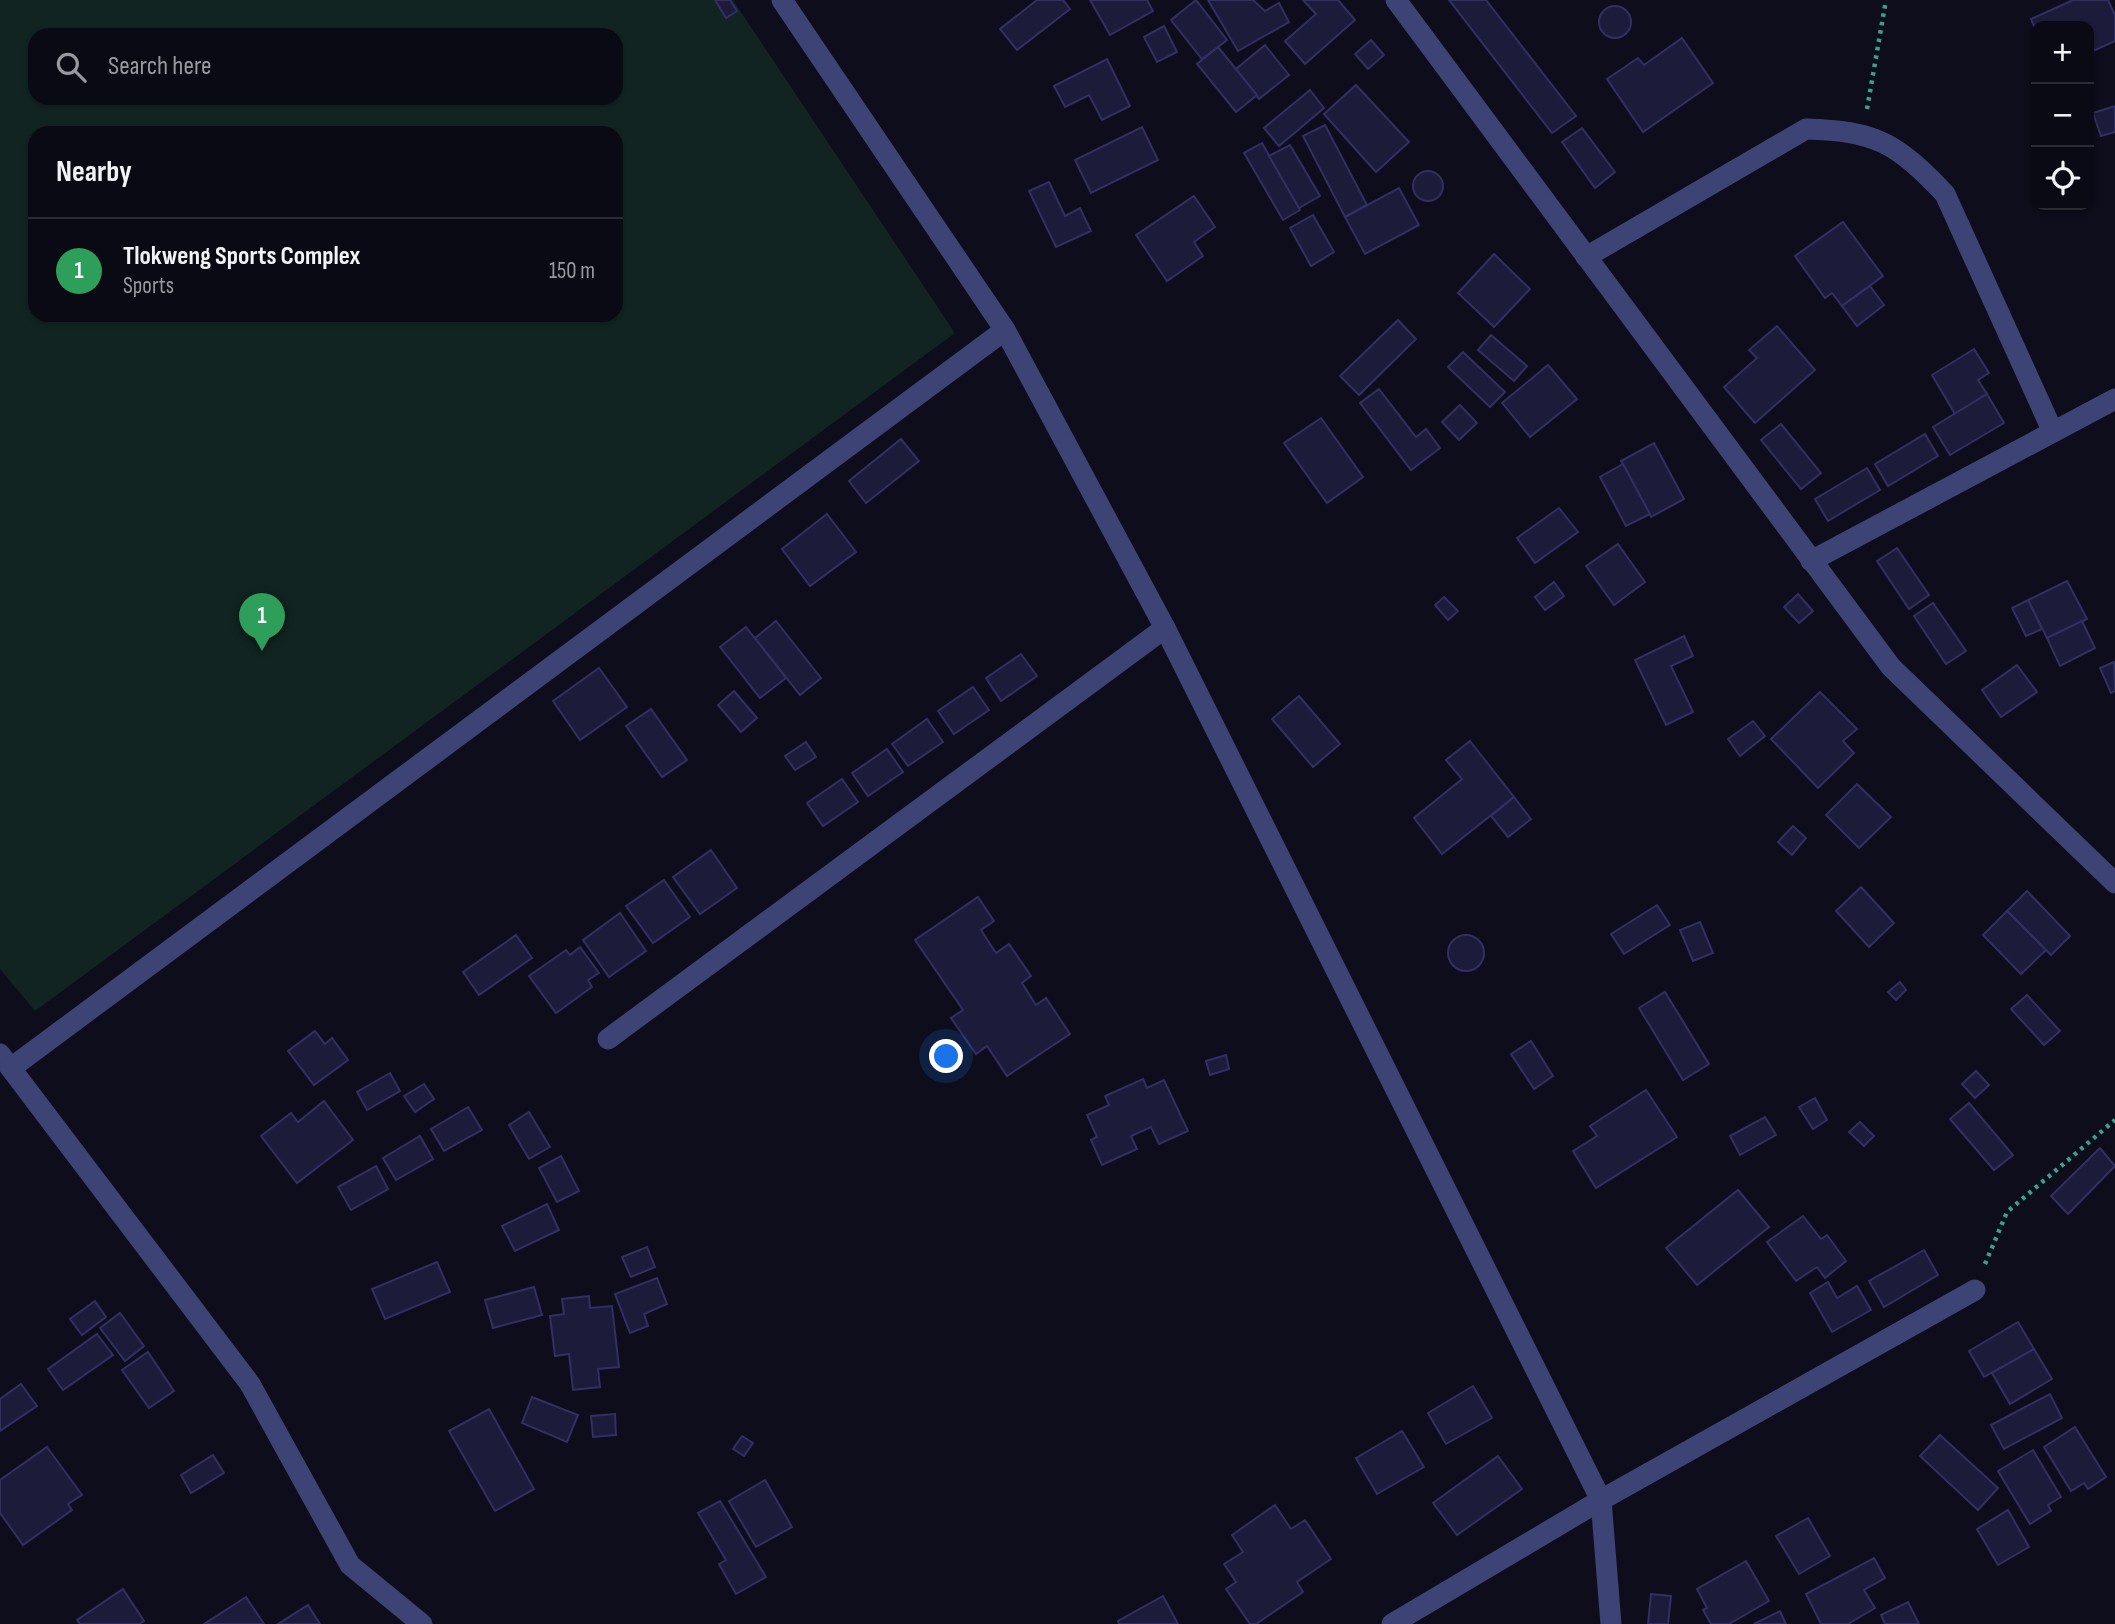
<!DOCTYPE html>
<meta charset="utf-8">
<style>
:root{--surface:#0a0a14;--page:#181822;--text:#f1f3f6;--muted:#999aa0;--line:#2a2b34;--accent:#1a73e8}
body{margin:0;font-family:"Sofia Sans Condensed",sans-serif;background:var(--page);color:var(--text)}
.controls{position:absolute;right:21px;top:21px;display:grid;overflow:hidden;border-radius:14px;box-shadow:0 2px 5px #0004}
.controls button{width:63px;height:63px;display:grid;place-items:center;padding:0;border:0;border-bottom:2px solid var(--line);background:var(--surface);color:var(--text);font:35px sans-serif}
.you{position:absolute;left:947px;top:1057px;width:24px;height:24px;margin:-18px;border:5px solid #fff;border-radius:50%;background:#1a73e8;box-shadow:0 0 0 10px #1a73e833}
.badge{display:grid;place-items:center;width:46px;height:46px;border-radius:50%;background:var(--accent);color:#fff;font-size:23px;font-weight:700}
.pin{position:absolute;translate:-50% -58px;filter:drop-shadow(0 2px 4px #0008)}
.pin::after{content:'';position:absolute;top:37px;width:24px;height:21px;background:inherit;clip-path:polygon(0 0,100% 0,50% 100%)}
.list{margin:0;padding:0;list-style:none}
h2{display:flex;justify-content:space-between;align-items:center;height:91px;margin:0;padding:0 28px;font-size:30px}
h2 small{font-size:23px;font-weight:400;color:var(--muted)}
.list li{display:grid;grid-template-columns:46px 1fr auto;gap:21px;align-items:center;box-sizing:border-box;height:105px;padding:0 28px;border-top:2px solid var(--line)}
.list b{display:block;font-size:26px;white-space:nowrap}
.list p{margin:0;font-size:23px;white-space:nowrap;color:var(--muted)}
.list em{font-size:23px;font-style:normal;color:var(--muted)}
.icon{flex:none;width:38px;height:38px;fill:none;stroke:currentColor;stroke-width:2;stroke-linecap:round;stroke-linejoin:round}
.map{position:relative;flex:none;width:2115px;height:1624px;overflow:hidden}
.search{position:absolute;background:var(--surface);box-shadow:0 2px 5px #0004;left:28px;top:28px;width:595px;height:77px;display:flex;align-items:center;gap:18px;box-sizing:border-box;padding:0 24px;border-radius:21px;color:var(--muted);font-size:26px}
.panel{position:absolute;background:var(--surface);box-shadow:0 2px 5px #0004;left:28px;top:126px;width:595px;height:196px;border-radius:21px}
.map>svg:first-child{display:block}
.green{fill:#112421;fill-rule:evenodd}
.building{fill:#1d1b3a;stroke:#322f64;stroke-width:2}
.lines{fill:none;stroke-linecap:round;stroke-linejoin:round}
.path{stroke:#39a28c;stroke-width:4.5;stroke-dasharray:3.5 5;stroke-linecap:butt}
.minor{stroke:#3d4375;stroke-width:21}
</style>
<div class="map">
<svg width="2115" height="1624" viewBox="0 0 2115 1624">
<rect width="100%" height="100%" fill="#0d0d1b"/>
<path class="green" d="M0 0H733L955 333 35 1011 0 969ZM35 35H616V98H35ZM35 133H616V315H35Z"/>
<g class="building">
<polygon points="715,0 730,0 737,11 726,18"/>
<polygon points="1037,0 1063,0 1070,9 1017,50 1000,29"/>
<polygon points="1090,0 1147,0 1153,11 1110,35"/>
<polygon points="1196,0 1227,40 1202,59 1171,20"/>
<polygon points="1208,0 1253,0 1265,11 1279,3 1289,22 1238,51"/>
<polygon points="1303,0 1338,0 1355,20 1305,64 1285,41 1316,14"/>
<polygon points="1449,0 1486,0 1576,116 1552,133"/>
<polygon points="2073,0 2108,0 2115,15 2115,41 2089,53 2089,26 2036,26 2036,31 2031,19"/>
<circle cx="1615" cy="22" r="16"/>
<polygon points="1164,26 1177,52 1157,62 1144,37"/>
<polygon points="1682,38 1713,83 1643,132 1607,79 1638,58 1644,65"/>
<polygon points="1371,40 1384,55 1368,69 1355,54"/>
<polygon points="1265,45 1289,75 1259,99 1236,69"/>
<polygon points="1218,47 1257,95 1236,112 1197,64"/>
<polygon points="1107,59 1130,106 1102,120 1089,95 1065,107 1054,86"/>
<polygon points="1356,85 1409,142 1376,172 1324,114"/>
<polygon points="1310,90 1324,108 1279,146 1264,128"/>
<polygon points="2115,106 2115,132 2101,136 2093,113"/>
<polygon points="1325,125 1367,205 1345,217 1303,136"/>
<polygon points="1142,127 1158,160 1091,193 1075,160"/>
<polygon points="1582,128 1615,172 1595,188 1562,142"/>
<polygon points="1262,143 1300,210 1283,220 1244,153"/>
<polygon points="1290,145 1320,196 1299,208 1269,156"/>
<circle cx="1428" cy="186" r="15"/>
<polygon points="1049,182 1065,216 1080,208 1091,231 1056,247 1029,191"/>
<polygon points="1399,188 1419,225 1365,254 1345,217"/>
<polygon points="1194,196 1215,227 1194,242 1203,256 1167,281 1136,235"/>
<polygon points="1313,215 1334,252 1311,266 1290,228"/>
<polygon points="1843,222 1883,276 1842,306 1832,293 1825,298 1795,256"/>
<polygon points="1494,254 1530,289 1494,327 1458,293"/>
<polygon points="1870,286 1884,305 1857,326 1842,306"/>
<polygon points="1398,320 1416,339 1359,395 1340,376"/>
<polygon points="1777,326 1815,370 1755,423 1724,387 1757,358 1749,350"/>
<polygon points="1491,335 1527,366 1514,381 1478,350"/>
<polygon points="1974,349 1989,373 1978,380 1987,394 1955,414 1932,375"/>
<polygon points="1463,352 1505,392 1490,407 1448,367"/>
<polygon points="1548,365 1577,399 1530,437 1502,403"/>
<polygon points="1379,389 1416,437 1426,429 1440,448 1411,470 1360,403"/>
<polygon points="1987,394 2004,423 1950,455 1933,427"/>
<polygon points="1460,405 1477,423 1459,440 1442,422"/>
<polygon points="1321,418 1363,477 1327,503 1284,443"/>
<polygon points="1781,424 1821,473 1801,489 1761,440"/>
<polygon points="1925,434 1938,456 1888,486 1875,464"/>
<polygon points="901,439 919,461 866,503 849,481"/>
<polygon points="1654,443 1684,499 1651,517 1621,461"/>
<polygon points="1623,464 1650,514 1626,526 1600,477"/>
<polygon points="1867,468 1880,490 1828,521 1815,499"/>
<polygon points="1559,508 1578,532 1535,563 1517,538"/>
<polygon points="827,514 856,552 810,586 782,549"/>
<polygon points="1618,544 1645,582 1614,605 1586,566"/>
<polygon points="1897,548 1929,595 1909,609 1877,561"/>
<polygon points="2067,581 2087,619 2047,638 2028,600"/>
<polygon points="1554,582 1564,596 1545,610 1535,597"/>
<polygon points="1798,594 1813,611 1799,623 1784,607"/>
<polygon points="1444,597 1458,611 1448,620 1435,605"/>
<polygon points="2028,600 2042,629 2026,636 2012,608"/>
<polygon points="1933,603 1966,651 1946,664 1914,616"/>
<polygon points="776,621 821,678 800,695 755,638"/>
<polygon points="2082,621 2095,648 2060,666 2047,638"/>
<polygon points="746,627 786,678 760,698 720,647"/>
<polygon points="1684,636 1693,656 1671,666 1693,712 1666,725 1635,660"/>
<polygon points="1021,654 1037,676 1001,701 986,678"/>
<polygon points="2114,662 2115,691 2111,693 2100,668"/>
<polygon points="2017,665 2037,692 2001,717 1982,690"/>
<polygon points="599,668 627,707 580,740 553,701"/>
<polygon points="973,687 989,710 954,734 938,711"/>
<polygon points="734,691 757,718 741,732 718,705"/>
<polygon points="1820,692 1857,729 1843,741 1854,753 1818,788 1771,739"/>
<polygon points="1299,696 1340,744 1313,767 1272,719"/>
<polygon points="651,709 687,760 662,777 626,726"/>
<polygon points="927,719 943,742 908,766 892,744"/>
<polygon points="1753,721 1765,736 1740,756 1728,739"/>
<polygon points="1470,741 1514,797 1442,854 1414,818 1462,779 1446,760"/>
<polygon points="806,742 816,757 795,770 785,756"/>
<polygon points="887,749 903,772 868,796 852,773"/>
<polygon points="842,779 858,802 823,826 807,803"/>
<polygon points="1857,784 1891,817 1859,848 1826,815"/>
<polygon points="1514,797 1531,819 1508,837 1491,816"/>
<polygon points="1793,826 1806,838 1792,855 1778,842"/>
<polygon points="711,850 737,888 700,914 673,877"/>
<polygon points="664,880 690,917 653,943 626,906"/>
<polygon points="1861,887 1894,923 1869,947 1836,911"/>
<polygon points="2027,891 2070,936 2051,955 2007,911"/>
<polygon points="978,897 994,921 981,930 996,953 1009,944 1031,976 1022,983 1036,1005 1046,998 1070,1034 1007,1076 987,1046 976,1054 951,1018 963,1010 915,940"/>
<polygon points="1657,905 1670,925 1624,954 1611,934"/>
<polygon points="2007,911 2046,950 2021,974 1983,935"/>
<polygon points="620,913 646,951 609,977 583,940"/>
<polygon points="1700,922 1713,953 1693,961 1680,930"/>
<circle cx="1466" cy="953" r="18"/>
<polygon points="516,935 532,958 479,995 463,972"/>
<polygon points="580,947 599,973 588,980 592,987 556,1013 529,976 566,950 570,955"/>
<polygon points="1900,982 1906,990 1896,1000 1888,992"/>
<polygon points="1665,992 1709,1064 1683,1080 1639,1008"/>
<polygon points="2027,995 2060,1031 2044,1045 2011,1009"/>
<polygon points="315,1031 325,1044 332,1038 348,1060 314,1085 288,1051"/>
<polygon points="1531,1041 1553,1076 1534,1089 1511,1054"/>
<polygon points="1226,1055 1229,1069 1210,1075 1206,1061"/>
<polygon points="1976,1071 1989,1085 1975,1098 1962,1084"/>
<polygon points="390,1073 400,1091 367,1110 357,1092"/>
<polygon points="1143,1079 1147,1088 1164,1080 1188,1131 1159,1144 1151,1127 1131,1136 1137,1149 1102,1165 1091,1140 1097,1137 1087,1115 1109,1105 1105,1096"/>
<polygon points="424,1084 434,1099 415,1112 404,1096"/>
<polygon points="1646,1090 1677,1137 1596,1188 1573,1151 1597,1136 1590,1126"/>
<polygon points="1815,1098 1827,1120 1813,1129 1799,1107"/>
<polygon points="324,1101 353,1140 297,1183 261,1136 291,1113 298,1122"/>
<polygon points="1969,1103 2013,1155 1994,1170 1950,1119"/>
<polygon points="468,1107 482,1130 444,1151 431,1129"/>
<polygon points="529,1112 550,1147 529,1159 509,1125"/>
<polygon points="1765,1117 1776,1135 1740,1155 1730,1136"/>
<polygon points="1860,1122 1874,1136 1864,1146 1849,1132"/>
<polygon points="420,1136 433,1159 396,1180 383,1158"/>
<polygon points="2100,1148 2115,1166 2068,1214 2051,1196"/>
<polygon points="561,1156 579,1191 557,1202 539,1168"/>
<polygon points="376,1166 388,1189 351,1210 338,1187"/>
<polygon points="1738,1190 1769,1227 1697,1285 1666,1248"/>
<polygon points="547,1204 559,1230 515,1251 502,1226"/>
<polygon points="1803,1216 1821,1239 1827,1235 1846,1261 1825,1278 1817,1267 1796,1281 1767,1242"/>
<polygon points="647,1247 655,1267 631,1277 622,1257"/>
<polygon points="1924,1250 1938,1275 1884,1307 1869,1281"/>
<polygon points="437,1262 450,1292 385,1319 372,1289"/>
<polygon points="657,1278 667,1304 644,1314 648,1326 630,1333 615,1294"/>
<polygon points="1828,1282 1837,1298 1857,1286 1871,1310 1832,1332 1810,1293"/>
<polygon points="534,1287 542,1315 493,1328 485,1300"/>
<polygon points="589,1296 590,1308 612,1306 619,1367 598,1369 600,1387 573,1390 569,1354 555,1356 550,1316 564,1314 562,1299"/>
<polygon points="95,1301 106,1317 82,1335 70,1319"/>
<polygon points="120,1313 144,1346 125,1361 100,1328"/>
<polygon points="2018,1322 2034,1349 1984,1377 1969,1351"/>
<polygon points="97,1334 113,1355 63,1390 48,1369"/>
<polygon points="2034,1349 2052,1379 2010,1404 1992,1373"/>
<polygon points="148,1352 174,1391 149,1408 122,1370"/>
<polygon points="21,1384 37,1406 0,1431 0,1399"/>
<polygon points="1473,1386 1492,1418 1446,1444 1428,1413"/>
<polygon points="2050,1394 2062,1418 2004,1449 1991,1425"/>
<polygon points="532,1397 578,1415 567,1442 522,1423"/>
<polygon points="489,1409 534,1489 495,1511 449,1431"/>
<polygon points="615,1414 616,1435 593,1437 591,1416"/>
<polygon points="2075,1427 2106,1477 2088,1489 2084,1483 2071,1491 2044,1447"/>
<polygon points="1402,1431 1424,1467 1377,1494 1356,1458"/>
<polygon points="1940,1435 1998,1488 1978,1510 1920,1456"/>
<polygon points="742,1436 753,1443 744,1456 733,1449"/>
<polygon points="47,1447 82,1495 68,1504 72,1510 23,1545 0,1513 0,1480"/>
<polygon points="2033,1450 2061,1497 2048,1505 2051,1511 2030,1524 1998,1471"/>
<polygon points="213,1455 224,1473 191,1493 181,1475"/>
<polygon points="1498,1456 1522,1489 1457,1535 1433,1503"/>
<polygon points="765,1480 792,1527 756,1547 729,1501"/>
<polygon points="720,1501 766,1577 736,1594 719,1564 726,1560 698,1513"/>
<polygon points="1275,1505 1291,1529 1305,1520 1331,1559 1297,1582 1303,1592 1256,1624 1250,1624 1226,1589 1236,1582 1224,1564 1243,1552 1232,1535"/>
<polygon points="2008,1510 2029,1547 1998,1565 1977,1529"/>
<polygon points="1808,1518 1830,1556 1799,1574 1776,1536"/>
<polygon points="1874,1558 1885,1578 1864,1590 1875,1608 1848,1624 1821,1624 1806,1594"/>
<polygon points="1746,1561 1769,1601 1729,1624 1711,1624 1703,1610 1707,1608 1697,1589"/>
<polygon points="123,1589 144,1621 139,1624 80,1624 77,1620"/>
<polygon points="1651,1594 1671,1596 1668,1624 1648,1624"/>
<polygon points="1163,1596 1178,1624 1119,1624 1118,1621"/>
<polygon points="246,1597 264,1624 204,1624"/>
<polygon points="1908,1602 1919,1624 1885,1624 1881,1615"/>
<polygon points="308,1605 320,1624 278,1624"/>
<polygon points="1780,1611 1786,1624 1754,1624"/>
</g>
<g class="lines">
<g class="path">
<polyline points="1867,109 1886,0"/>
<polyline points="1985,1264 2007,1212 2115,1120"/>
</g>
<g class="minor">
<polyline points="782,0 1005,330 1165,628 1601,1500 1611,1624"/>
<polyline points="1396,0 1891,667 2115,883"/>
<path d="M1586 257 1806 129C1877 131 1896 143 1945 194L2053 432"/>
<polyline points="1811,561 2115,399"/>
<polyline points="608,1039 1165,628"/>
<polyline points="0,1054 250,1384 350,1565 422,1624"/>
<polyline points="11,1068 1005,330"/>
<polyline points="1392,1624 1601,1500 1975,1290"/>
</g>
</g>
</svg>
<div class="controls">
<button>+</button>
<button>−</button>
<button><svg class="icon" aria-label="locate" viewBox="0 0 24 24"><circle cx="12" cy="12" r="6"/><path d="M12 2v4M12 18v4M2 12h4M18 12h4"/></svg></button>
</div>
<div class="you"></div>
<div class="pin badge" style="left:262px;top:651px;background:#2e9e5b">1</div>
<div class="search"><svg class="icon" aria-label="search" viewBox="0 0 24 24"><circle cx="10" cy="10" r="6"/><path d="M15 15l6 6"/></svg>Search here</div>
<section class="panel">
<h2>Nearby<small></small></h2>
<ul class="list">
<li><span class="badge" style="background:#2e9e5b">1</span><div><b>Tlokweng Sports Complex</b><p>Sports</p></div><em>150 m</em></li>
</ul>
</section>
</div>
